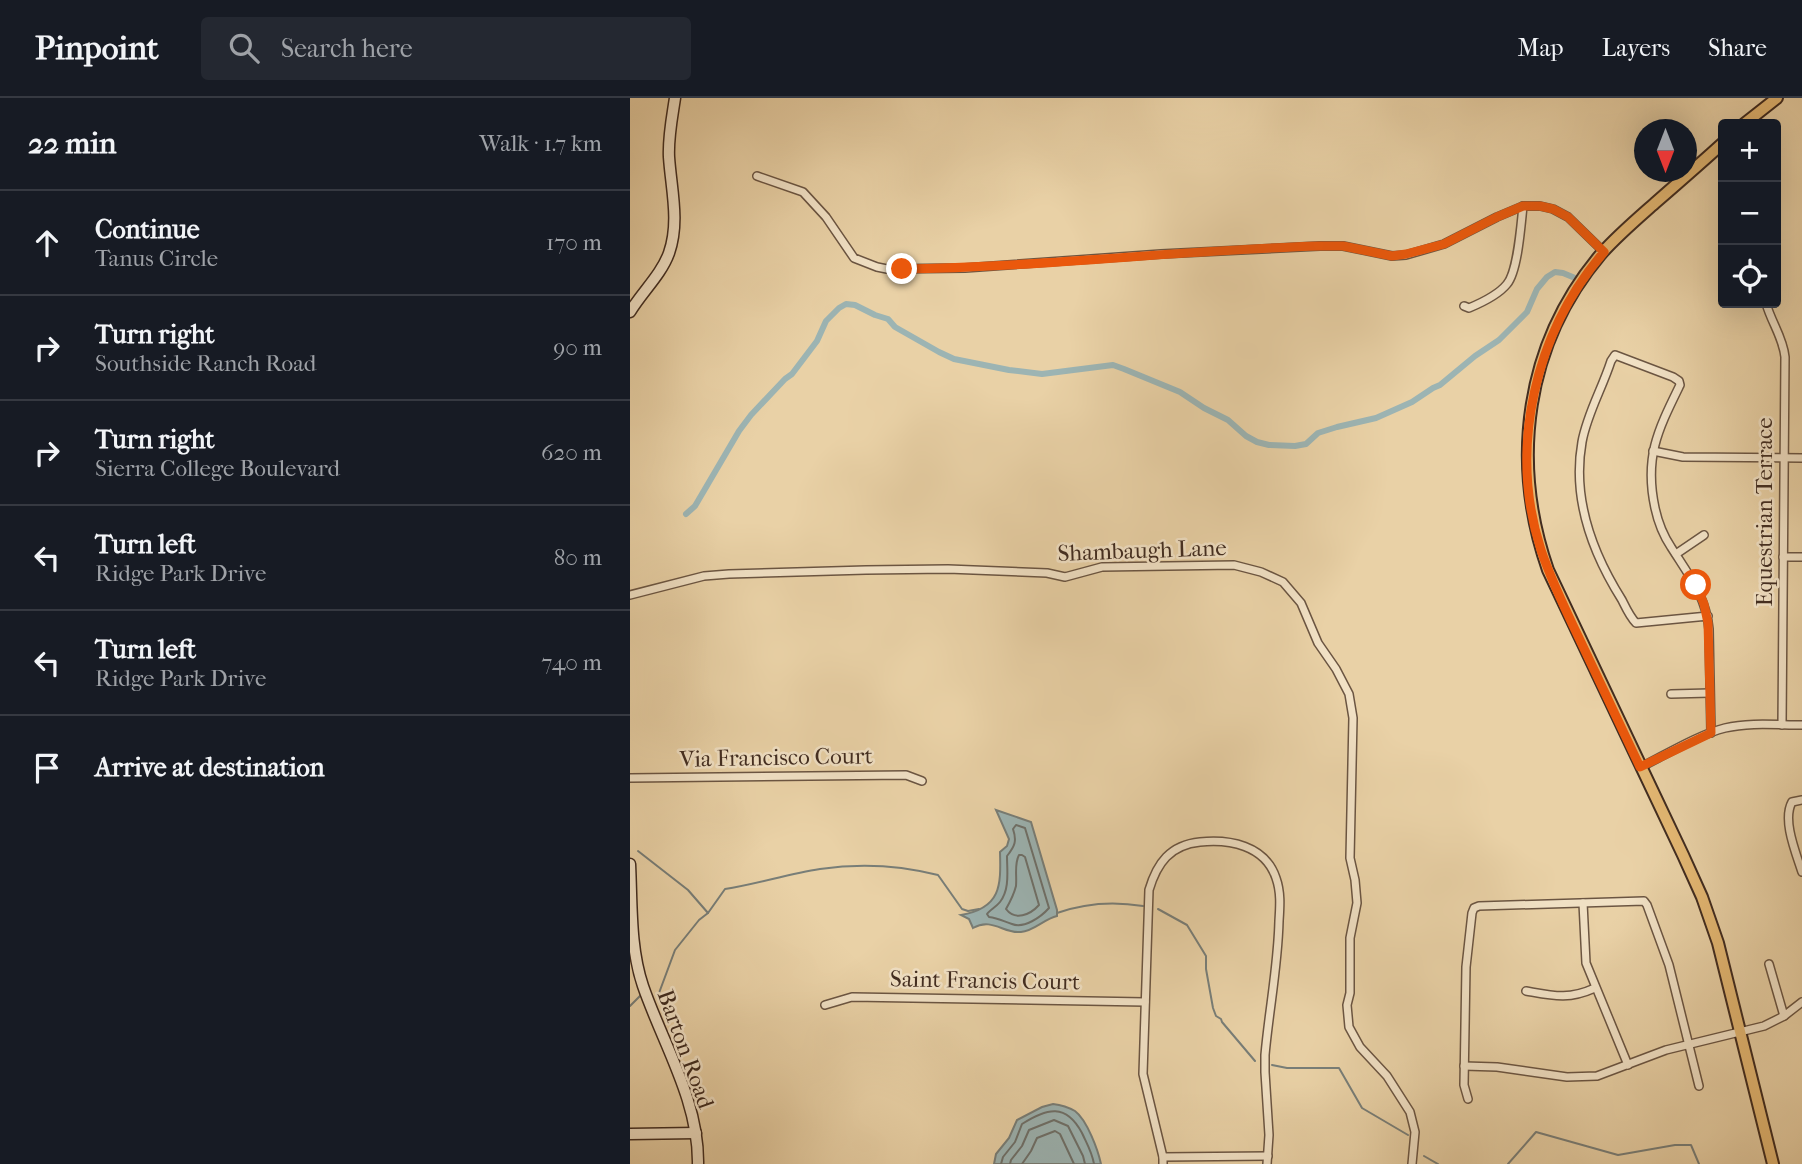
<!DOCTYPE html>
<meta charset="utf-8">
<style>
:root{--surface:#171b24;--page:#242831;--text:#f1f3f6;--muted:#9ea1a6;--line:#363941}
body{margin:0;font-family:"IM FELL French Canon",serif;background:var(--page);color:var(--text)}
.controls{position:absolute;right:21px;top:21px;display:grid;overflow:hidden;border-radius:7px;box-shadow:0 7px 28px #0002}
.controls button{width:63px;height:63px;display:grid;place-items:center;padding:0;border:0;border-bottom:2px solid var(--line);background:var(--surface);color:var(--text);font:35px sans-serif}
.compass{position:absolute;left:1004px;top:21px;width:63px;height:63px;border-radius:50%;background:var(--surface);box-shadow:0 7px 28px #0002;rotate:180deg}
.stop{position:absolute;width:21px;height:21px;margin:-16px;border:5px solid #ea580c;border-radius:50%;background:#fff}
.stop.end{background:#ea580c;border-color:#fff;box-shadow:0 2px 7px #0008}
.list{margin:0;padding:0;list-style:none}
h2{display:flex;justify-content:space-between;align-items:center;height:91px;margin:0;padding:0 28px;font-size:30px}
h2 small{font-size:23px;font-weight:400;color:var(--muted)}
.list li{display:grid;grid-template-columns:46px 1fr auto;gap:21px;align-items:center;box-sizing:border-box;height:105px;padding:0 28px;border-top:2px solid var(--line)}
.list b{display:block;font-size:26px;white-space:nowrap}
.list p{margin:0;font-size:23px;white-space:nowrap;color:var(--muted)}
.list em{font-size:23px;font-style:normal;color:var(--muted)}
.icon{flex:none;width:38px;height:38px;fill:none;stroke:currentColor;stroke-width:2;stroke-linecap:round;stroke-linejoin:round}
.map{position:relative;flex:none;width:1172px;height:1066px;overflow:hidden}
header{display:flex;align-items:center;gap:42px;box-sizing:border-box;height:98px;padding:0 35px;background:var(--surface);border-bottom:2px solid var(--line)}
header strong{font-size:33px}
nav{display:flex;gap:38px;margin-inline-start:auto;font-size:24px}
.search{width:490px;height:63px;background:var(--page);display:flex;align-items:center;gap:18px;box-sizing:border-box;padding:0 24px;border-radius:7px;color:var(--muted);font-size:26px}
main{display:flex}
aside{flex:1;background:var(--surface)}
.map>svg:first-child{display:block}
.water{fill:#9cb4b3;stroke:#787e78;stroke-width:2}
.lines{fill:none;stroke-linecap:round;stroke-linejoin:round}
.shore{stroke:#6e706a;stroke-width:2}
.stream{stroke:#787e78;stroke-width:2}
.canal{stroke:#9cb4b3;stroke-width:6}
.street-casing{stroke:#6b5542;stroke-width:10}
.secondary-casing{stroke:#412c20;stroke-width:13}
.primary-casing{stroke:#412c20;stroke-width:14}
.street{stroke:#f1e1c5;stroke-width:7}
.secondary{stroke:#f1e1c5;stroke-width:10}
.primary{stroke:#e4b873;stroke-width:10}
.route{stroke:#ea580c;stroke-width:9}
.labels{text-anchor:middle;stroke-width:5;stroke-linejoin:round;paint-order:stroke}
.street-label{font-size:23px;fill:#412c20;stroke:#f1e1c5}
</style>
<header>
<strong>Pinpoint</strong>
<div class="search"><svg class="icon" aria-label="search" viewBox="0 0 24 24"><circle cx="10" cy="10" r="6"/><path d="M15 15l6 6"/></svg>Search here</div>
<nav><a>Map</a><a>Layers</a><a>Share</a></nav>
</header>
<main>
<aside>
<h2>22 min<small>Walk · 1.7 km</small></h2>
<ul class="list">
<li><svg class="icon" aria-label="ahead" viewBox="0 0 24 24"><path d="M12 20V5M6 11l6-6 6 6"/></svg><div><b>Continue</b><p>Tanus Circle</p></div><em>170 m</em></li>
<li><svg class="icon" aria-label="right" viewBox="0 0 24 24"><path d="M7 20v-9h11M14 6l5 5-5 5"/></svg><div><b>Turn right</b><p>Southside Ranch Road</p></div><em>90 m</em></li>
<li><svg class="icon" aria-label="right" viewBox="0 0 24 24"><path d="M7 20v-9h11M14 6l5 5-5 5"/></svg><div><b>Turn right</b><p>Sierra College Boulevard</p></div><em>620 m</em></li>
<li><svg class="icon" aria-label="left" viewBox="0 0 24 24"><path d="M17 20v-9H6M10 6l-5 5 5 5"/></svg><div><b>Turn left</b><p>Ridge Park Drive</p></div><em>80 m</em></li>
<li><svg class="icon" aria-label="left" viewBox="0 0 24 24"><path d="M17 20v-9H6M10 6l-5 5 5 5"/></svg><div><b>Turn left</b><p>Ridge Park Drive</p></div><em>740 m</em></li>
<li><svg class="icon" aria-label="arrive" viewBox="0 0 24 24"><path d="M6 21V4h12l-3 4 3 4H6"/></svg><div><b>Arrive at destination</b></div></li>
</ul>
</aside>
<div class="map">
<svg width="1172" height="1066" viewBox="0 0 1172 1066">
<rect width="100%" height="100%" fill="#e9d1a6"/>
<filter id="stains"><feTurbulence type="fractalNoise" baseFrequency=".00286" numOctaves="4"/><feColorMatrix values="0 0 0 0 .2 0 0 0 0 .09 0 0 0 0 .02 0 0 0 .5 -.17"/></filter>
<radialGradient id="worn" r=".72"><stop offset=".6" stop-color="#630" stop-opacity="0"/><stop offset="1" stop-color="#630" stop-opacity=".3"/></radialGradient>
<g class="water">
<path d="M366 712 401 724 427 812V818C414 821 404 833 391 834 374 836 362 819 343 830L339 821 331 817C371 810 371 788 370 754L377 748 379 741Z"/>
<path d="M423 1006C431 1007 438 1009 445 1013 457 1022 468 1052 471 1066H364L366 1056 379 1040 387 1022 412 1009Z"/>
</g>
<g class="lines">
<g class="shore">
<path d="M386 727 395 730 419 810C411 819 394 831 382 826 373 823 368 820 359 819L357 816C360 812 366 809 370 804 380 791 377 773 377 758 385 748 387 743 383 731Z"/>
<path d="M389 757H392L395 759 409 807C400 817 385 823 376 811 380 804 384 796 386 788 387 777 384 766 389 757Z"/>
<path d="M371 1066 373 1059 385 1044 392 1026C417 1010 436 1005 452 1035 457 1046 462 1054 464 1066"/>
<polyline points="380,1066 381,1062 392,1048 399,1032 424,1022 438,1028 453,1058 455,1066"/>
<polyline points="392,1066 401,1053 407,1040 425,1033 430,1036 444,1066"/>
</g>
<g class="stream">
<polyline points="8,753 58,792 78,815"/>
<polyline points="528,811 557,827 576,858 576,871 583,910 586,918 591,921 592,924 625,963"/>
<path d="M427 815C455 805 483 803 513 808"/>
<path d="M29 895 45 852 69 822 78 815 95 791C127 786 158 776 190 771 230 765 269 767 308 777L332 811 338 813 349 811"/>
<polyline points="0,908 11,897"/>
<polyline points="642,967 657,970 709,970 732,1010 778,1037"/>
<polyline points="794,1058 808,1066"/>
<polyline points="878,1066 906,1034 988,1057 1045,1047 1061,1047 1069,1066"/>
</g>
<polyline class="canal" points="56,416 65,408 109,333 121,317 155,281 162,276 187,243 196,223 209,210 216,206 225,207 245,217 258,221 265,229 309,254 324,261 379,272 412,276 483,267 494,271 550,294 574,310 598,322 616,338 627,344 639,347 665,348 676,346 688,335 707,329 746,320 782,304 803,290 810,287 845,258 869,242 897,214 907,191 917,179 925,174 933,175 945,180"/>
<g class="street-casing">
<g id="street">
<polyline points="127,78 173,94 196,119 224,160 247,169 257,171 335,170 531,156 690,148 713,148 762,158 776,157 814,146 867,119 893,108 910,108 923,111 938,119 974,154"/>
<path d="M1136 205C1141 224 1153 239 1155 259L1152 627"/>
<path d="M834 208 839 210C851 205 869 196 877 186 888 173 891 126 893 108"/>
<polyline points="1023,353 1053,359 1172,360"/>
<polyline points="1046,456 1074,437"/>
<polyline points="1153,459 1172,459"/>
<polyline points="0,497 74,478 99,476 236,472 318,471 417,475 435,479 472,469 604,467 631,474 653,484 671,505 688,545 706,571 719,596 723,620 720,760 725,782 727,805 720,840 720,895 717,907 719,929 730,949 757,978 780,1014 785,1034 782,1066"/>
<path d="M1078 518 1006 525C1000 519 996 510 992 502 963 456 942 400 952 344 957 316 972 291 981 263L985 257 1043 279 1049 283 1050 287C1028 332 1014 359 1025 410 1028 424 1033 437 1041 449 1058 476 1076 498 1079 531L1081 635"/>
<polyline points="1041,596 1080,595"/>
<path d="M1011 669C1035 657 1070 636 1095 630 1120 624 1147 627 1172 627"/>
<polyline points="0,680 276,677 292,683"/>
<path d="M1172 702 1162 704C1152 722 1166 755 1172 774"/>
<polyline points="953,805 956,865 998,967"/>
<polyline points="1139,866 1154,918"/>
<path d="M896 893C924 898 938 902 965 890"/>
<polyline points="195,907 222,899 515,904"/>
<polyline points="834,968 867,969 937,979 967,978 1036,952 1134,928 1154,918 1172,904"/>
<polyline points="838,1001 834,987 836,869 842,815 844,810 849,808 1014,803 1017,807 1039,867 1069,988"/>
<polyline points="533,1059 638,1058"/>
<path d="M533 1066V1059L513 976 519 792C527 765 540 747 570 744 599 741 635 747 646 780 651 794 650 808 649 823 648 868 639 912 635 957V974L639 1037 637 1066"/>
</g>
</g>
<g class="secondary-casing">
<g id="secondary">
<path d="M0 214C12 194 31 177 39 155 50 124 41 90 39 59 38 39 42 20 45 0"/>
<path d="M0 766C2 807 0 850 13 888 33 946 69 1003 68 1066"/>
<polyline points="0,1036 66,1035"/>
</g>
</g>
<g class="primary-casing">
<g id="primary">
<polyline points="1114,26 1147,0"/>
<path d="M1093 45C1071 65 1048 85 1025 105 1007 121 988 137 971 156 895 246 880 363 918 472L1053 757 1072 799 1088 845 1143 1066"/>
</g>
</g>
<use href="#street" class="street"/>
<use href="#secondary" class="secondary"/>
<use href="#primary" class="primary"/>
</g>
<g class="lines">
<path class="route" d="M272 171C412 169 551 152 690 148H713L762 158 776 156 814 146 867 119 893 108H910L923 111 938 119 974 154C905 234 878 350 911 452 921 482 935 511 949 540 969 583 990 626 1010 669L1081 635 1078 525 1074 506 1066 487"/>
</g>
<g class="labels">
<g class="street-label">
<text transform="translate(1134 414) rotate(-90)" y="8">Equestrian Terrace</text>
<text transform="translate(512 452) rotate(-2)" y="8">Shambaugh Lane</text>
<text transform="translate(146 659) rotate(-1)" y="8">Via Francisco Court</text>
<text transform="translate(355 882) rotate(1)" y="8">Saint Francis Court</text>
<text transform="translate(56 951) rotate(70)" y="8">Barton Road</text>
</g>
</g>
<rect width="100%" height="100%" filter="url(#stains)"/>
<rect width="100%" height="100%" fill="url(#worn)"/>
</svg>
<div class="controls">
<button>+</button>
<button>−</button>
<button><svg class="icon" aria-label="locate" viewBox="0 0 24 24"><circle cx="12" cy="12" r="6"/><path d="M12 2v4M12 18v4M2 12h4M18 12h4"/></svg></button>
</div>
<svg class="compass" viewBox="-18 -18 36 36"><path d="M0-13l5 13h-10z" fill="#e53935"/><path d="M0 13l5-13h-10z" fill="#9ea1a6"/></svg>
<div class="stop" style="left:1066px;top:487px"></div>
<div class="stop end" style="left:272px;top:171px"></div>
</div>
</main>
